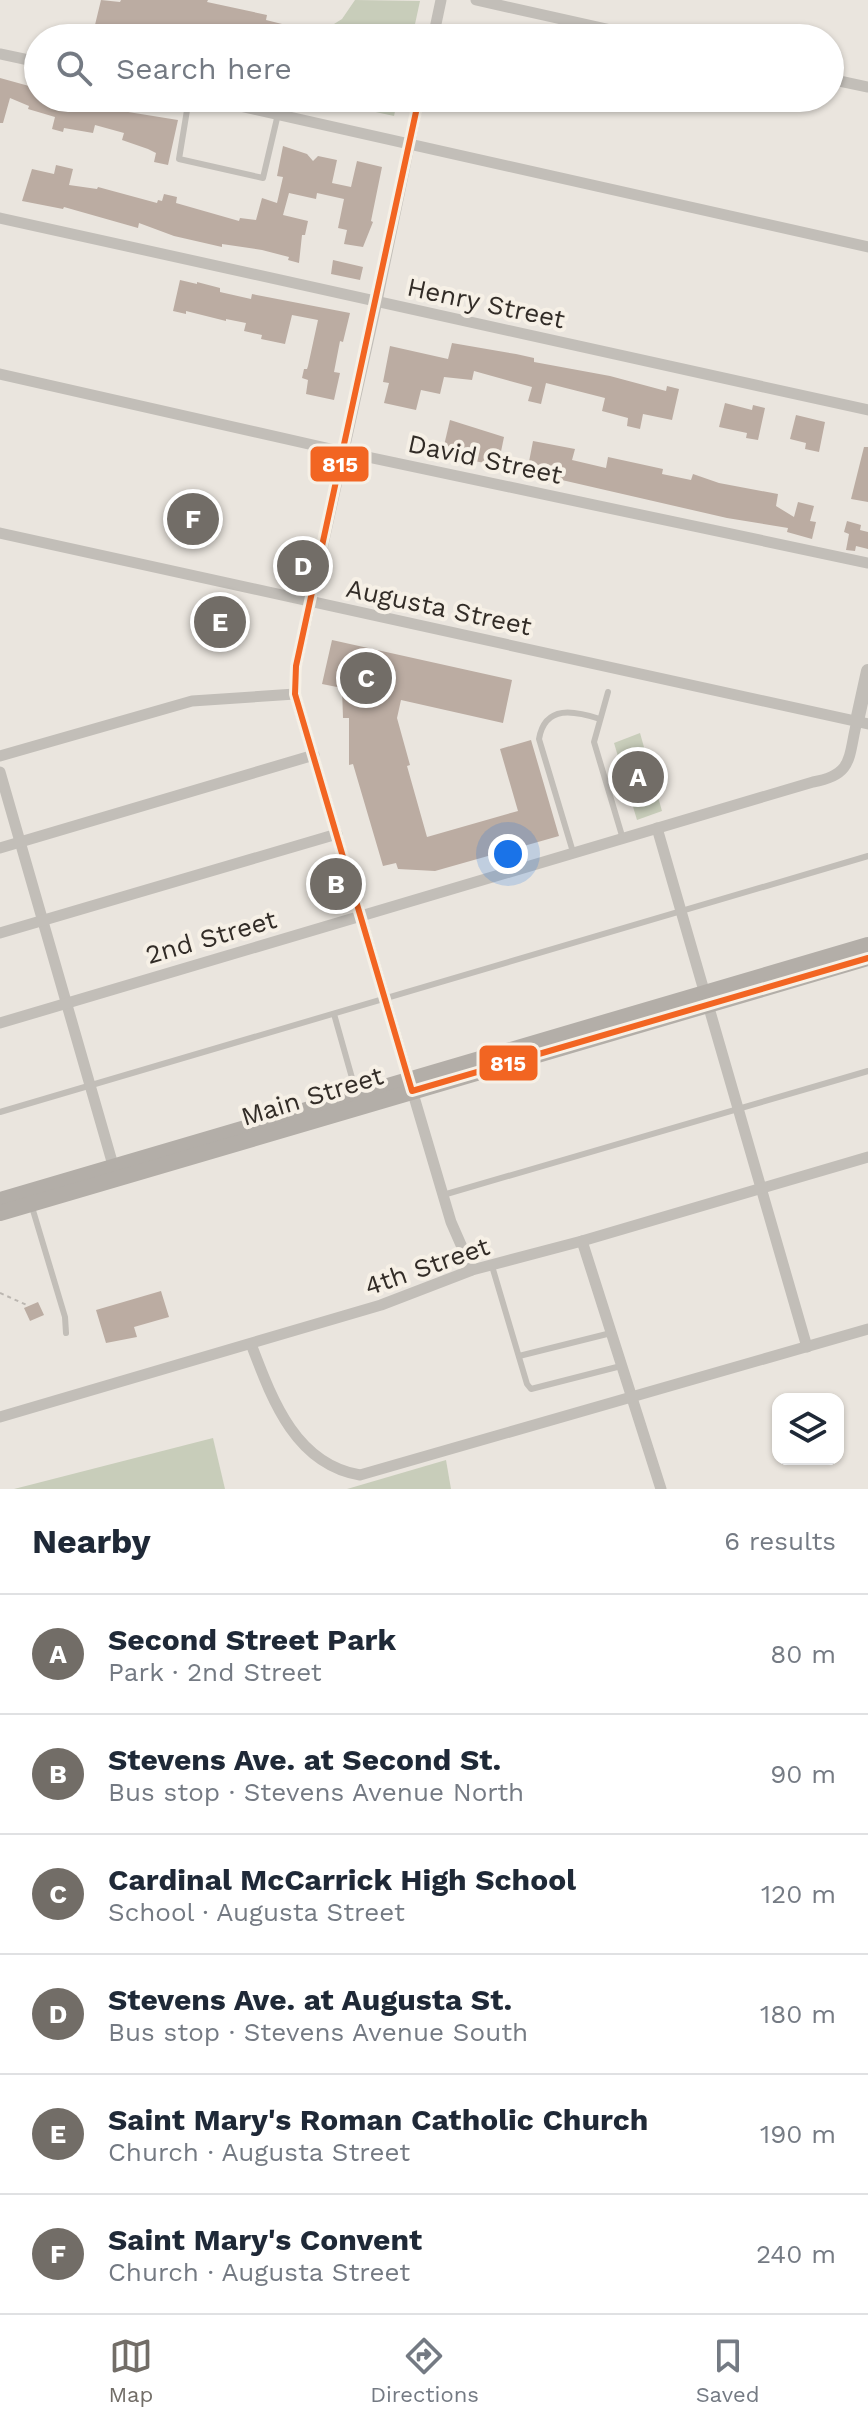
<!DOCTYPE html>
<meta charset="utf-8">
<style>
:root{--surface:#fff;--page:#f6f6f7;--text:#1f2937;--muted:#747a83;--line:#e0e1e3;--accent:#726d67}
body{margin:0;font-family:"Work Sans",sans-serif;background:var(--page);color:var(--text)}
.controls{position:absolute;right:24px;bottom:24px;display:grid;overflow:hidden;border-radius:16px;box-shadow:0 2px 6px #0004}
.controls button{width:72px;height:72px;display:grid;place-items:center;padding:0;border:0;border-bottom:2px solid var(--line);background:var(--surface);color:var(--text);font:40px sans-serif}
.you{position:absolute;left:508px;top:854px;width:28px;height:28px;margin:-20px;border:6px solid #fff;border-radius:50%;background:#1a73e8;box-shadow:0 0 0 12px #1a73e833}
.badge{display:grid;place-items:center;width:52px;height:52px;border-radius:50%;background:var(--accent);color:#fff;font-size:26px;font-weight:700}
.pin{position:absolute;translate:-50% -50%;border:4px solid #fff;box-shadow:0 2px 8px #0006}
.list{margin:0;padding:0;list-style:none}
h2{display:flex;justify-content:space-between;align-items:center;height:104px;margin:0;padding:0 32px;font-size:34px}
h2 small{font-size:26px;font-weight:400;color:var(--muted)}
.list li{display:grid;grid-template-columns:52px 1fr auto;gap:24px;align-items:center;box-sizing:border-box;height:120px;padding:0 32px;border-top:2px solid var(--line)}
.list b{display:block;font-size:30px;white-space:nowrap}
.list p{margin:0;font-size:26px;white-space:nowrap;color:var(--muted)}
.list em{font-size:26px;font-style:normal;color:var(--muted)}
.icon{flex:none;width:44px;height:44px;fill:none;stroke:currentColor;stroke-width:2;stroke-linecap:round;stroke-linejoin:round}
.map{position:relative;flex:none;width:868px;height:1489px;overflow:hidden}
.search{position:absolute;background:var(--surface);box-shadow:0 2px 6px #0004;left:24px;right:24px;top:24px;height:88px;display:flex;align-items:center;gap:20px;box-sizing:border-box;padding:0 28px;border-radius:44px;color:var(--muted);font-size:30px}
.sheet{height:824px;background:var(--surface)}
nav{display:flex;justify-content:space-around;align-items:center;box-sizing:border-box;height:112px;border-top:2px solid var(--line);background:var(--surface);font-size:22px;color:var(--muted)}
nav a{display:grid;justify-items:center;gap:4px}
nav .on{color:var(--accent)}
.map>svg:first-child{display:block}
.green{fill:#c8cdba}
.building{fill:#bbaca2}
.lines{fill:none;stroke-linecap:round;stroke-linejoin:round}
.path{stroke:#bbb6b0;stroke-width:2;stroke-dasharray:4 4;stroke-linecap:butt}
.service{stroke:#c2beb8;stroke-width:6}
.minor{stroke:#c2beb8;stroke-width:11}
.tertiary{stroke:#c2beb8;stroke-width:14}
.secondary{stroke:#b3aea8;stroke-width:16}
.bus-1-casing{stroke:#f6f0e6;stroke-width:12}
.bus-1{stroke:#f26522;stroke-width:6}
.labels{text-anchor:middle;stroke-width:8;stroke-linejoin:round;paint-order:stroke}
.street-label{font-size:26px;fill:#322c27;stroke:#f6f0e6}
.line-badge{stroke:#f6f0e6;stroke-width:3}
.badge-label{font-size:22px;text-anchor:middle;font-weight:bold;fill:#fff}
</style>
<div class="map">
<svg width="868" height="1489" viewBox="0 0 868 1489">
<rect width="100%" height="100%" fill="#eae5de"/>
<g class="green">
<polygon points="355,0 420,1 412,38 284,38 286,29 323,38 326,29 342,19"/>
<polygon points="311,98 398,98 394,116"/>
<polygon points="640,733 662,811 637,820 614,743"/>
<polygon points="213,1438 225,1489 14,1489"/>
<polygon points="446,1460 451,1489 347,1489"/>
</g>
<g class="building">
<polygon points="101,0 120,2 121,0 208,0 207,2 267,15 266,20 282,24 279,38 132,38 94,29"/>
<polygon points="32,70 38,70 38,98 74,98 123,108 122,111 178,120 168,165 154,162 156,153 148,149 122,140 124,133 95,125 93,133 64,128 63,132 52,129 55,117 28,109 29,106 10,98 3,123 0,123 0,78 29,86"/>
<polygon points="283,146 307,154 313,161 318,156 337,160 332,183 351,187 357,161 382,167 371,221 373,222 363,247 344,244 347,230 338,228 344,199 317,193 316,199 289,193 283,215 308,221 305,235 302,235 299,263 288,260 289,257 262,250 222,244 222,247 174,236 139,223 138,228 64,207 63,209 22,201 32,169 54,174 56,165 73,169 69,185 97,189 98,187 157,203 158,200 162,201 164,194 177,197 176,203 239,221 240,218 256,220 262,198 277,203 283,177 277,176"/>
<polygon points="333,260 363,267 360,280 331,274"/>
<polygon points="180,280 197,284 197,282 220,288 220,292 251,299 252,294 350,313 343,342 340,341 334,372 340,373 334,400 306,394 308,380 302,378 304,369 307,369 308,366 318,320 292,315 285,344 261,339 262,335 244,331 246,323 226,319 226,321 186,311 186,314 173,311"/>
<polygon points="452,343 516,354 534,358 534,362 610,376 666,391 667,386 679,389 672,420 643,414 640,429 627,426 628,418 602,411 605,398 546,383 541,404 528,401 532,387 474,371 472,380 444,377 440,394 421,390 416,410 384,403 389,383 383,382 390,346 448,359"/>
<polygon points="725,403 752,410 753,405 765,408 758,440 746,438 747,433 719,427"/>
<polygon points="796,415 825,422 819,452 805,449 806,443 790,439"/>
<polygon points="450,420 504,437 498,466 442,454"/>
<polygon points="533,441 575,449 572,460 606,468 608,457 663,469 662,474 691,480 693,474 719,483 778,494 776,506 794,517 798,502 814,506 810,521 816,522 812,539 787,532 788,528 727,518 527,472"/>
<polygon points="864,447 868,447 868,502 851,499"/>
<polygon points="847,521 861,525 860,530 868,532 868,549 856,546 855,551 846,550 849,534 844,532"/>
<polygon points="332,640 512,680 503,723 401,700 397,718 410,765 407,766 427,837 518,811 500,749 531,740 559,836 435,871 398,869 396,863 383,866 353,764 349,765 349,718 343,718 342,688 322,684"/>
<polygon points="161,1291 169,1317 134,1327 137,1337 106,1343 96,1310"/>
<polygon points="38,1302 44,1315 30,1321 24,1308"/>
</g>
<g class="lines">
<polyline class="path" points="0,1293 29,1306"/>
<g class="service">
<polyline points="189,98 179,159 263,178 278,114"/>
<polyline points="608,692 594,742 623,839"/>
<path d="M573 852 539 739C545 704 575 711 600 719"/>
<polyline points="334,1014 356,1092"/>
<polyline points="0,1112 868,856"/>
<polyline points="443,1195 868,1071"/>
<polyline points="32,1207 65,1317 66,1333"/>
<polyline points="492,1266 527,1384 531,1389 621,1366"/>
<polyline points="519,1356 611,1333"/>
</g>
<g class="minor">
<polyline points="476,0 647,38"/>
<polyline points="433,38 441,0"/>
<polyline points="0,54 38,62"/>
<polyline points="830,79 868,87"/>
<polyline points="204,98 868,247"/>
<polyline points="419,98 377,301 296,666 295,694 451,1222 472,1270"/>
<polyline points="0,218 868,410"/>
<polyline points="0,374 344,452 868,563"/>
<polyline points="0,533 868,724"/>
<polyline points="0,756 192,701 295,694"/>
<polyline points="0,772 115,1172"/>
<polyline points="657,828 807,1347"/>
<polyline points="0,848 314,755"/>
<polyline points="0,933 337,834"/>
<path d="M0 1023 813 782C854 775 848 757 857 721"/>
<polyline points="582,1241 661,1489"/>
<path d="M251 1344C272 1399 295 1464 360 1475L868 1329"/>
<polyline points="0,1417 381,1305 472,1270 582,1241 868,1157"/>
</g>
<polyline class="tertiary" points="857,721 868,671"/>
<g class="secondary">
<polyline points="0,1200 868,945"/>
<polyline points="0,1213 868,958"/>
</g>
<g class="bus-1-casing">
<polyline id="bus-1" points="419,98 296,666 295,694 412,1091 868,958"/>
</g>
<use href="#bus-1" class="bus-1"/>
</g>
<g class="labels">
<g class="street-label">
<text transform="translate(486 303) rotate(12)" y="9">Henry Street</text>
<text transform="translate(485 459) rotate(12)" y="9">David Street</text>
<text transform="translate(439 607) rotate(12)" y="9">Augusta Street</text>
<text transform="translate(211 937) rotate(-16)" y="9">2nd Street</text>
<text transform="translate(312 1096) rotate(-17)" y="9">Main Street</text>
<text transform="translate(427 1266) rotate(-19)" y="9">4th Street</text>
</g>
</g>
<g class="line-badge">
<rect x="309" y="445" width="61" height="38" rx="8" fill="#f26522"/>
<rect x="478" y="1044" width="61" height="38" rx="8" fill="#f26522"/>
</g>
<g class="badge-label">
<text x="340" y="472">815</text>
<text x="508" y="1071">815</text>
</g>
</svg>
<div class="controls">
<button><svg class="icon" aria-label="layers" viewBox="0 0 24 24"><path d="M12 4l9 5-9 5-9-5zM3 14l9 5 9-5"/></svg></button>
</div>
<div class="you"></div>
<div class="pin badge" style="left:638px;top:777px">A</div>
<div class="pin badge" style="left:336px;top:884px">B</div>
<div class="pin badge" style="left:366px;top:678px">C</div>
<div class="pin badge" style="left:303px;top:566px">D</div>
<div class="pin badge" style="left:220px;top:622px">E</div>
<div class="pin badge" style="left:193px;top:519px">F</div>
<div class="search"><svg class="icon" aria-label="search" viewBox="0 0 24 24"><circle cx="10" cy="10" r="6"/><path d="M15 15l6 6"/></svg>Search here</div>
</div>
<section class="sheet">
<h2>Nearby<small>6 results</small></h2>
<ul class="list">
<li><span class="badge">A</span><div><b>Second Street Park</b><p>Park · 2nd Street</p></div><em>80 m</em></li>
<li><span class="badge">B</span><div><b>Stevens Ave. at Second St.</b><p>Bus stop · Stevens Avenue North</p></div><em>90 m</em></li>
<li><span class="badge">C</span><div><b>Cardinal McCarrick High School</b><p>School · Augusta Street</p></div><em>120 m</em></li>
<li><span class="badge">D</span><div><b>Stevens Ave. at Augusta St.</b><p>Bus stop · Stevens Avenue South</p></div><em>180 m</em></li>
<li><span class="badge">E</span><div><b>Saint Mary's Roman Catholic Church</b><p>Church · Augusta Street</p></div><em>190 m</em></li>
<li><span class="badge">F</span><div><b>Saint Mary's Convent</b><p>Church · Augusta Street</p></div><em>240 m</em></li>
</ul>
</section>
<nav>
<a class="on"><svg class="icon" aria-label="map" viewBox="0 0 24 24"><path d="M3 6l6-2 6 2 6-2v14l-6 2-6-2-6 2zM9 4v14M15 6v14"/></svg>Map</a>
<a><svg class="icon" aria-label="directions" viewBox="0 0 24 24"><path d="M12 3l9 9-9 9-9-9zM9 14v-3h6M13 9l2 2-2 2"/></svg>Directions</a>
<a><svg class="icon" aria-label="saved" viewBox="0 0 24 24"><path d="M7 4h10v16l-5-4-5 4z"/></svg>Saved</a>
</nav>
